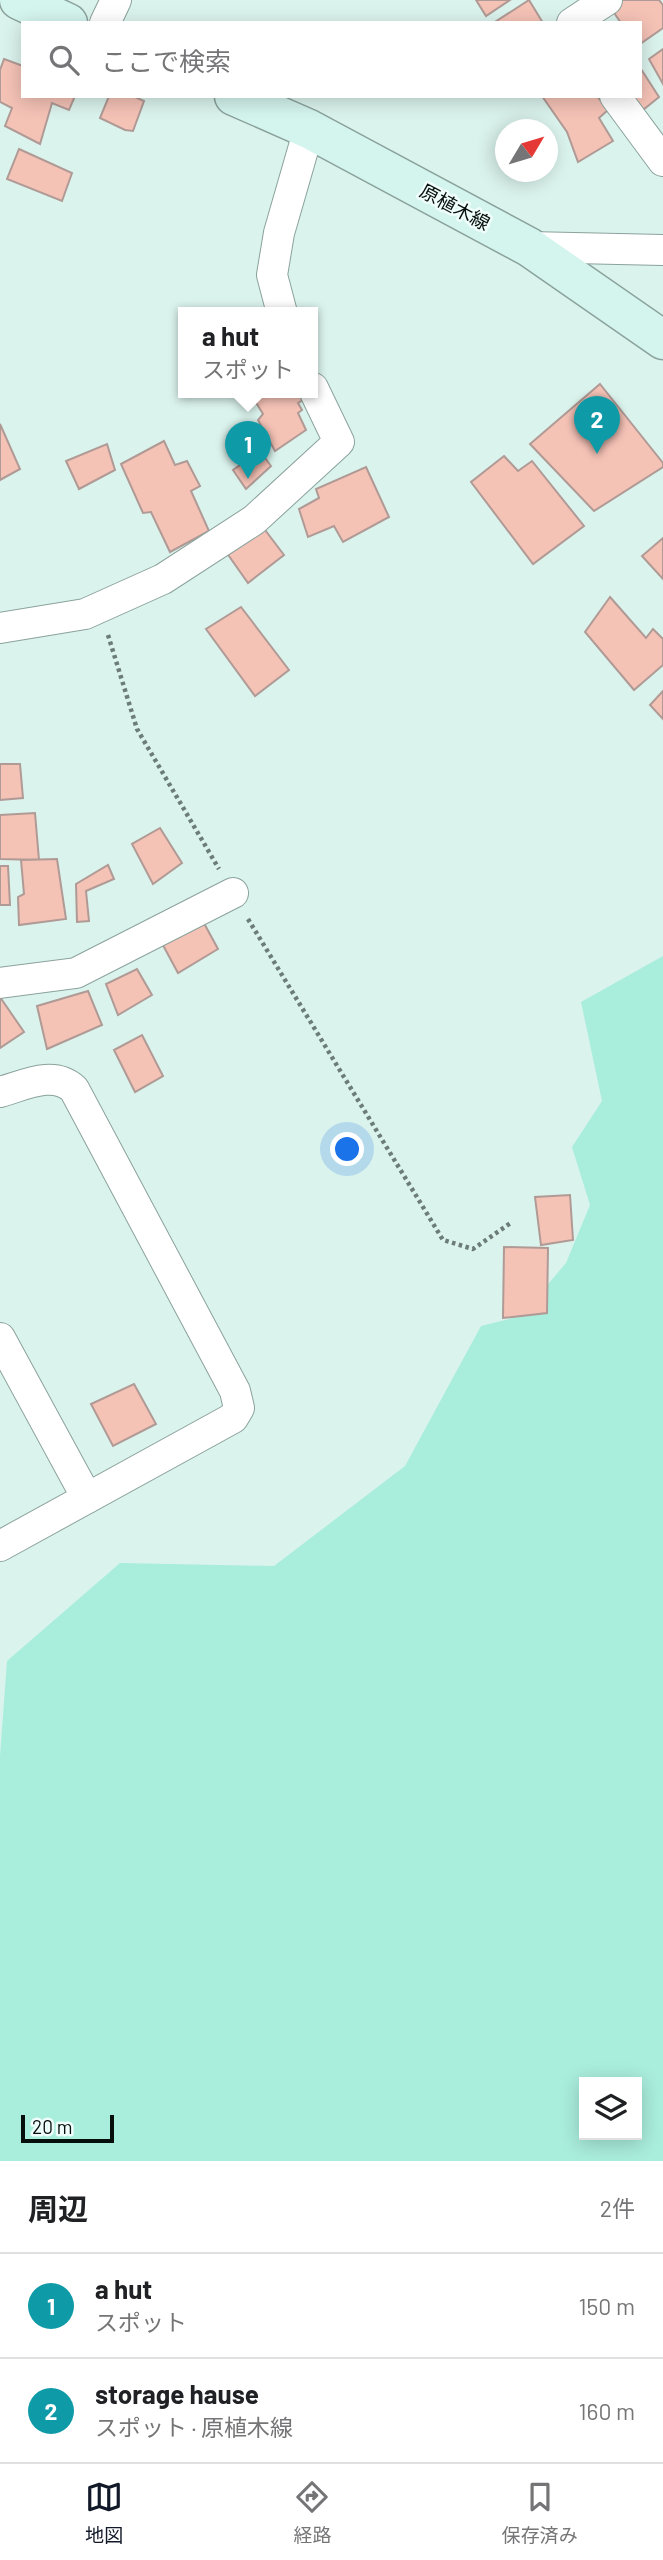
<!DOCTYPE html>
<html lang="ja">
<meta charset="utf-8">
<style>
:root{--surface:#fff;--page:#f2f2f2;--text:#202124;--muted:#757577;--line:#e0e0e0;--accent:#111827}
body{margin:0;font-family:Barlow,"Noto Sans JP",sans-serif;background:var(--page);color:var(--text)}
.controls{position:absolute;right:21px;bottom:21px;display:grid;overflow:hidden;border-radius:0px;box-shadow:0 4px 18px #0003}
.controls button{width:63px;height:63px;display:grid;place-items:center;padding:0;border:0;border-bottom:2px solid var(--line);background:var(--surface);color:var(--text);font:35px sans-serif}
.compass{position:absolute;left:495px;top:119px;width:63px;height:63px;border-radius:50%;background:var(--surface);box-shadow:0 4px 18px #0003;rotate:52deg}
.scale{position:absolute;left:21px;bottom:18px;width:93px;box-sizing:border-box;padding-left:7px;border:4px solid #070f0d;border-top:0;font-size:19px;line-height:24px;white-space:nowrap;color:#070f0d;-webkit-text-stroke:5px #effefa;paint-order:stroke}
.you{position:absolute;left:348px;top:1150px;width:24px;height:24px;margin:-18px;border:5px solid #fff;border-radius:50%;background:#1a73e8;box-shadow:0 0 0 10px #1a73e833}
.badge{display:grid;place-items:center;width:46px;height:46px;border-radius:50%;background:var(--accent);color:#fff;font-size:23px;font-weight:700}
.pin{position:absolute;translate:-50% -58px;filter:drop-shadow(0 2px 4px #0008)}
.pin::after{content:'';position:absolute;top:37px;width:24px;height:21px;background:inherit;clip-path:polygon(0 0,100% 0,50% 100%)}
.popup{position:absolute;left:178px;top:307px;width:140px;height:91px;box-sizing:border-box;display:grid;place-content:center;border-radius:0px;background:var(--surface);filter:drop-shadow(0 2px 5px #0005);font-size:23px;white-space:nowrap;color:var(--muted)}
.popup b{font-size:26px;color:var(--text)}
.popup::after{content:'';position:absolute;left:50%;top:100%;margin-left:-14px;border:14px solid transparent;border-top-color:var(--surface)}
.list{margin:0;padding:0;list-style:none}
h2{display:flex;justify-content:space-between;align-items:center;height:91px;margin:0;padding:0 28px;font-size:30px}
h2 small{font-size:23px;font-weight:400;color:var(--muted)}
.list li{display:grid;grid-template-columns:46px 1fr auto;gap:21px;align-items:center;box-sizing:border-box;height:105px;padding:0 28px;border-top:2px solid var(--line)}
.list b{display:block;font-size:26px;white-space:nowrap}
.list p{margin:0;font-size:23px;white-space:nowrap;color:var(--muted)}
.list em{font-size:23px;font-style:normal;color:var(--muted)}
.icon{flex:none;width:38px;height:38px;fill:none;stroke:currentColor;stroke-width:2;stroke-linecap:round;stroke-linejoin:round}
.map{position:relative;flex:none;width:663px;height:2161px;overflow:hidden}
.search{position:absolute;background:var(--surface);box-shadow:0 4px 18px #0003;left:21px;right:21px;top:21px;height:77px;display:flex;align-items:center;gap:18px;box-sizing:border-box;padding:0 24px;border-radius:0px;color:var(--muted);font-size:26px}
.sheet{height:301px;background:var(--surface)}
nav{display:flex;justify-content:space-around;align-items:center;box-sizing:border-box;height:98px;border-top:2px solid var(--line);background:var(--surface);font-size:19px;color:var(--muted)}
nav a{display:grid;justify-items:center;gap:4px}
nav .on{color:var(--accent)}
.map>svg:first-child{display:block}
.green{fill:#a9eddc;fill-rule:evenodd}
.building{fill:#f5c2b6;stroke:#b09a95;stroke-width:2}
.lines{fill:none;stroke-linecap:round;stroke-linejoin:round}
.minor-casing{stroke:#8ba29c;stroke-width:32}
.secondary-casing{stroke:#8ba29c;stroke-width:41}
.path{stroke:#6c7c78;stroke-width:4.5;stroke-dasharray:3.5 3.5;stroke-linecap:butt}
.minor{stroke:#fff;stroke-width:30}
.secondary{stroke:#d4f4ee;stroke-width:38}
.labels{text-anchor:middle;stroke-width:5;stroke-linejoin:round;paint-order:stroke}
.street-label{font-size:19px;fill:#070f0d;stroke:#effefa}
</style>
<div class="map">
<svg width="663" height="2161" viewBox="0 0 663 2161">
<rect width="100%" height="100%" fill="#dbf3ed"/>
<path class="green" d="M663 956V2161H0V1756L7 1661 120 1563 274 1566 405 1466 481 1326 521 1316 566 1263 590 1205 572 1147 602 1101 581 1002ZM584 2082H637V2135H584Z"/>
<g class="building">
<polygon points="476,0 510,0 486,16"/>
<polygon points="529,0 543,23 496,23 495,22"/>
<polygon points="613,0 659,0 663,5 663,28 640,44 640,23 621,23 608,4"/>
<polygon points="663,49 663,84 649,59"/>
<polygon points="4,59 23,66 23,96 75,96 69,110 52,103 40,144 5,126 12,108 0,102 0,70"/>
<polygon points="641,69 659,97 638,114 626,96 640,96"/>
<polygon points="109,96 133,96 144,101 133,131 125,130 100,118"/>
<polygon points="542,96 597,96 608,110 599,118 613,141 578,162 567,132"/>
<polygon points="19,149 72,173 62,201 7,179"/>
<polygon points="600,384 663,463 663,467 594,511 530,444"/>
<polygon points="250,393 300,393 303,400 298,403 302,410 298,413 306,430 275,451 258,420 263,414"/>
<polygon points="0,424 20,469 0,480"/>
<polygon points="164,441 175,465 187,461 200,486 191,491 209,531 170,552 151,512 143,513 121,464"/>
<polygon points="107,444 115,470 79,489 66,461"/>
<polygon points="260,451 271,466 246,489 233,470"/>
<polygon points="504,456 518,471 532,461 584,526 533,564 471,482"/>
<polygon points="366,467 389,517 343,542 334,526 308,537 299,509 319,498 316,489"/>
<polygon points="259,522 284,555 248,583 224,549"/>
<polygon points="663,538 663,579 642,556"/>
<polygon points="610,597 646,638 653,629 663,639 663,665 634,690 585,632"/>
<polygon points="241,607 289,670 255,696 206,629"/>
<polygon points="663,691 663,719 650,705"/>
<polygon points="0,764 20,764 23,798 0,800"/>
<polygon points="35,813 39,860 0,859 0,815"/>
<polygon points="160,828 182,863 153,884 132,844"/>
<polygon points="57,859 66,919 19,925 18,897 24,894 21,860"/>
<polygon points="108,865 114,879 86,891 89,921 77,922 76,884"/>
<polygon points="0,866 8,866 10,905 0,905"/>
<polygon points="199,914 218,949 178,973 158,936"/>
<polygon points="137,969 152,995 118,1015 106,984"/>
<polygon points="88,991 102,1025 47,1049 37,1006"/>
<polygon points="0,997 24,1032 0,1048"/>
<polygon points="142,1035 163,1076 135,1092 114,1050"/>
<polygon points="570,1195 573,1240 541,1245 535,1197"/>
<polygon points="504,1247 548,1248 547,1313 503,1318"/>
<polygon points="134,1384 156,1424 113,1446 91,1404"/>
</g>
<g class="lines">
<g class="minor-casing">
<g id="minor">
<polyline points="105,23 116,0"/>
<polyline points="572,23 607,0"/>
<polyline points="615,96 663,161"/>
<polyline points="529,247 663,250"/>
<polyline points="282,313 272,275 279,233 309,129"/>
<polyline points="0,628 85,614 163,579 254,520 339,442 313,388"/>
<polyline points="0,983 76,973 233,893"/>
<path d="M0 1092C25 1085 53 1070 74 1089L235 1391 239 1408 233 1418 0 1546"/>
<polyline points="0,1338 87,1498"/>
</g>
</g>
<g class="secondary-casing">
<g id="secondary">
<polyline points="19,0 68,23"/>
<polyline points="234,96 309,129 529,247 663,340"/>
</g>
</g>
<g class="path">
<polyline points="108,635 137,729 219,869"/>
<polyline points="248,919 443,1240 473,1249 512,1222"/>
</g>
<use href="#minor" class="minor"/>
<use href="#secondary" class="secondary"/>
</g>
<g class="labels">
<g class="street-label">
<text transform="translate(455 207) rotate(28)" y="7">原植木線</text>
</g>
</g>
</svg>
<div class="controls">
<button><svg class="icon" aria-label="layers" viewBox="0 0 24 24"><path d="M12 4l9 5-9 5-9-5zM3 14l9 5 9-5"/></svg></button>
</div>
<svg class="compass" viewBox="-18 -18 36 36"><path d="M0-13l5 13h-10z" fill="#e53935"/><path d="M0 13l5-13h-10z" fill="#757577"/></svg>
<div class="scale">20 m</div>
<div class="you"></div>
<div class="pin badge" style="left:248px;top:479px;background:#0f9aa8">1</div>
<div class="popup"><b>a hut</b>スポット</div>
<div class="pin badge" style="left:597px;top:454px;background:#0f9aa8">2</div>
<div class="search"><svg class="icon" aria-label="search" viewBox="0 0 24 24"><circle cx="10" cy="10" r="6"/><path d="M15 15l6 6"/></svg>ここで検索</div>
</div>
<section class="sheet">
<h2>周辺<small>2件</small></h2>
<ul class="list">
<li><span class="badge" style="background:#0f9aa8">1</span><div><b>a hut</b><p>スポット</p></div><em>150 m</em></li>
<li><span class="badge" style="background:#0f9aa8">2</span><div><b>storage hause</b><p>スポット · 原植木線</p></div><em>160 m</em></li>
</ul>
</section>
<nav>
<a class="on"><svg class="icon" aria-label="map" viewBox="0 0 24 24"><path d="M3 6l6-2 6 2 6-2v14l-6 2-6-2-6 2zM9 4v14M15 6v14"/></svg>地図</a>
<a><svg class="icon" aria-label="directions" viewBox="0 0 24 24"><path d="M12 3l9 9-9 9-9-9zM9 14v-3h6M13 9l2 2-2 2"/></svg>経路</a>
<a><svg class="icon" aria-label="saved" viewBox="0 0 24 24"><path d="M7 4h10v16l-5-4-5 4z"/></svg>保存済み</a>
</nav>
